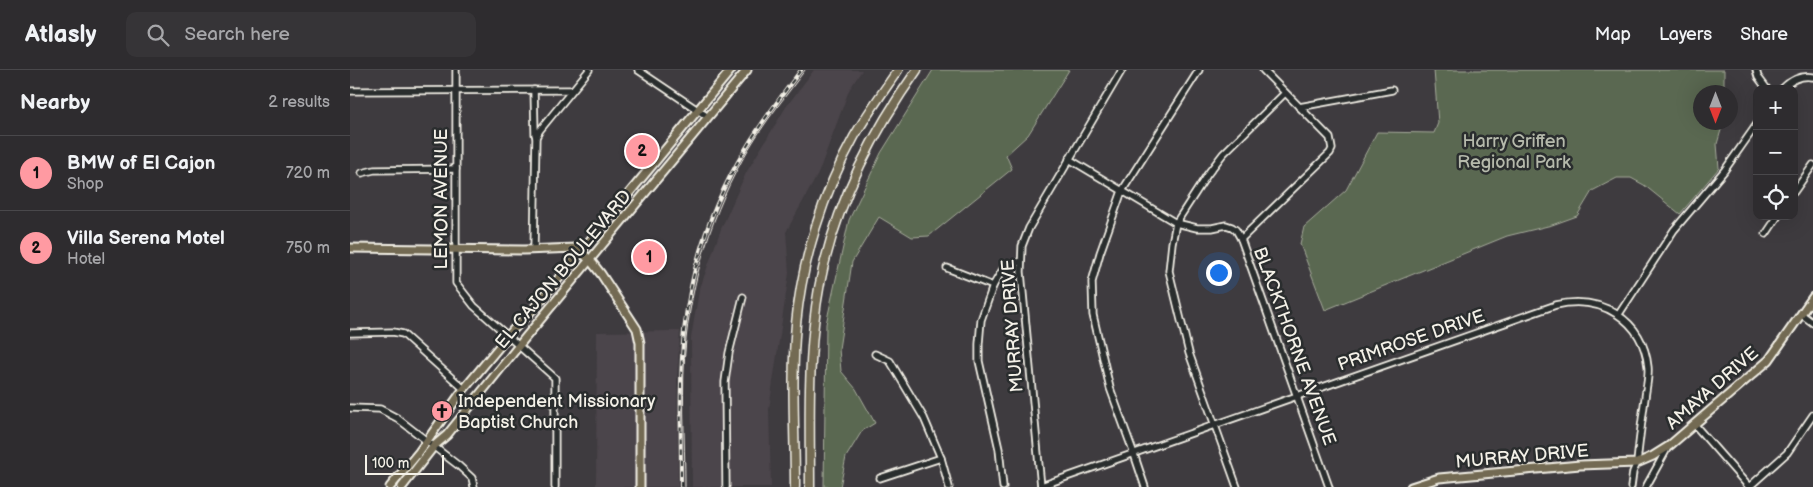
<!DOCTYPE html>
<meta charset="utf-8">
<style>
:root{--surface:#2e2c2f;--page:#363437;--text:#f1f3f6;--muted:#a7a7aa;--line:#49484b;--accent:#ff9aa2}
body{margin:0;font-family:"Balsamiq Sans",sans-serif;background:var(--page);color:var(--text)}
.controls{position:absolute;right:15px;top:15px;display:grid;overflow:hidden;border-radius:10px;box-shadow:0 5px 20px #0002}
.controls button{width:45px;height:45px;display:grid;place-items:center;padding:0;border:0;border-bottom:1px solid var(--line);background:var(--surface);color:var(--text);font:25px sans-serif}
.compass{position:absolute;left:1343px;top:15px;width:45px;height:45px;border-radius:50%;background:var(--surface);box-shadow:0 5px 20px #0002;rotate:180deg}
.scale{position:absolute;left:15px;bottom:12px;width:79px;box-sizing:border-box;padding-left:5px;border:2px solid #f4f1e8;border-top:0;font-size:14px;line-height:18px;white-space:nowrap;color:#f4f1e8;-webkit-text-stroke:4px #2a2d2e;paint-order:stroke}
.you{position:absolute;left:868px;top:202px;width:18px;height:18px;margin:-12px;border:4px solid #fff;border-radius:50%;background:#1a73e8;box-shadow:0 0 0 8px #1a73e833}
.badge{display:grid;place-items:center;width:32px;height:32px;border-radius:50%;background:var(--accent);color:#111;font-size:16px;font-weight:700}
.pin{position:absolute;translate:-50% -50%;border:2px solid #fff;box-shadow:0 1px 5px #0006}
.list{margin:0;padding:0;list-style:none}
h2{display:flex;justify-content:space-between;align-items:center;height:65px;margin:0;padding:0 20px;font-size:21px}
h2 small{font-size:16px;font-weight:400;color:var(--muted)}
.list li{display:grid;grid-template-columns:32px 1fr auto;gap:15px;align-items:center;box-sizing:border-box;height:75px;padding:0 20px;border-top:1px solid var(--line)}
.list b{display:block;font-size:19px;white-space:nowrap}
.list p{margin:0;font-size:16px;white-space:nowrap;color:var(--muted)}
.list em{font-size:16px;font-style:normal;color:var(--muted)}
.icon{flex:none;width:28px;height:28px;fill:none;stroke:currentColor;stroke-width:2;stroke-linecap:round;stroke-linejoin:round}
.map{position:relative;flex:none;width:1463px;height:417px;overflow:hidden}
header{display:flex;align-items:center;gap:30px;box-sizing:border-box;height:70px;padding:0 25px;background:var(--surface);border-bottom:1px solid var(--line)}
header strong{font-size:24px}
nav{display:flex;gap:28px;margin-inline-start:auto;font-size:18px}
.search{width:350px;height:45px;background:var(--page);display:flex;align-items:center;gap:12px;box-sizing:border-box;padding:0 18px;border-radius:10px;color:var(--muted);font-size:19px}
main{display:flex}
aside{flex:1;background:var(--surface)}
.map>svg:first-child{display:block}
.built{fill:#4c454b}
.green{fill:#5a6851;stroke:#a7ac9c}
.lines{fill:none;stroke-linecap:round;stroke-linejoin:round}
.minor-casing{stroke:#f4f1e8;stroke-width:9}
.major-casing{stroke:#f4f1e8;stroke-width:11}
.highway-casing{stroke:#f4f1e8;stroke-width:11}
.minor{stroke:#2a2d2e;stroke-width:5.5}
.major{stroke:#736b52;stroke-width:7}
.highway{stroke:#736b52;stroke-width:8}
.tram{stroke:#f4f1e8;stroke-width:1}
.rail-casing{stroke:#f4f1e8;stroke-width:4}
.rail{stroke:#2a2d2e;stroke-width:2;stroke-dasharray:5.5;stroke-linecap:butt}
.labels{text-anchor:middle;stroke-width:5;stroke-linejoin:round;paint-order:stroke}
.park-label{font-size:18px;fill:#b6baac;stroke:#2a2d2e}
.street-label{font-size:18px;fill:#f4f1e8;stroke:#2a2d2e}
.poi-label{font-size:18px;fill:#f4f1e8;stroke:#2a2d2e;text-anchor:start}
</style>
<header>
<strong>Atlasly</strong>
<div class="search"><svg class="icon" aria-label="search" viewBox="0 0 24 24"><circle cx="10" cy="10" r="6"/><path d="M15 15l6 6"/></svg>Search here</div>
<nav><a>Map</a><a>Layers</a><a>Share</a></nav>
</header>
<main>
<aside>
<h2>Nearby<small>2 results</small></h2>
<ul class="list">
<li><span class="badge">1</span><div><b>BMW of El Cajon</b><p>Shop</p></div><em>720 m</em></li>
<li><span class="badge">2</span><div><b>Villa Serena Motel</b><p>Hotel</p></div><em>750 m</em></li>
</ul>
</aside>
<div class="map">
<svg width="1463" height="417" viewBox="0 0 1463 417">
<rect width="100%" height="100%" fill="#3e3b3f"/>
<filter id="ink" filterUnits="userSpaceOnUse"><feTurbulence type="fractalNoise" baseFrequency=".02" numOctaves="2"/><feDisplacementMap in="SourceGraphic" scale="10" xChannelSelector="R" yChannelSelector="G"/><feConvolveMatrix kernelMatrix="1 2 1 2 8 2 1 2 1" color-interpolation-filters="sRGB"/></filter>
<g filter="url(#ink)">
<g class="built">
<polygon points="464,0 512,0 499,20 468,104 436,162 439,203 419,339 421,417 342,417 341,268 349,221 371,159 396,103 436,37"/>
<polygon points="330,261 327,308 328,417 246,417 247,262"/>
</g>
<g class="green">
<polygon points="583,0 719,0 678,65 656,85 662,99 579,166 562,167 529,147 502,192 489,279 491,301 506,319 525,353 512,361 496,387 490,417 474,417 476,254 499,150 531,83"/>
<polygon points="1084,0 1374,0 1374,22 1350,22 1350,52 1373,53 1367,74 1369,98 1330,144 1294,115 1281,108 1267,108 1242,121 1227,146 1202,155 1157,166 975,240 950,174 954,157 996,120 1027,62 1084,63 1088,53"/>
</g>
<g class="lines">
<g class="minor-casing">
<g id="minor">
<polyline points="106,0 106,213 124,236 205,308 205,417"/>
<polyline points="288,0 358,47"/>
<polyline points="1406,0 1408,7 1417,19"/>
<path d="M1432 19C1441 10 1450 5 1463 7"/>
<polyline points="184,20 185,64 186,67"/>
<polyline points="0,21 222,20"/>
<polyline points="949,37 1042,20"/>
<polyline points="719,89 826,153 847,158 862,158 876,155 882,157 886,160 891,169 979,417"/>
<polyline points="12,103 24,100 106,99"/>
<polyline points="1444,122 1463,95"/>
<polyline points="1416,164 1428,146"/>
<polyline points="891,169 980,83 982,79 980,68 913,0"/>
<polyline points="184,180 186,67 190,60 239,0"/>
<polyline points="597,198 643,216"/>
<polyline points="1269,244 1324,160 1374,101 1407,54"/>
<polyline points="1451,244 1463,253"/>
<polyline points="0,263 43,262 53,264 114,319"/>
<polyline points="525,284 540,291 574,348 591,388 599,417"/>
<polyline points="0,338 30,339 47,348 109,396 122,408 124,417"/>
<polyline points="1344,354 1399,417"/>
<polyline points="530,408 591,388"/>
<path d="M691 416 1206 235C1251 225 1293 249 1298 297 1299 307 1296 318 1295 328 1292 350 1289 371 1287 393L1283 402 1281 417"/>
<polyline points="376,417 375,312 379,283 393,227"/>
<polyline points="653,417 649,379 629,291 629,274 631,250 643,216 653,199 671,191"/>
<polyline points="691,417 671,202 672,176 679,158 772,0"/>
<polyline points="795,417 784,384 760,318 743,245 742,212 750,183 772,121 849,0"/>
<polyline points="887,417 839,283 819,201 822,173 826,153 857,105 873,84 935,23"/>
<polyline points="1296,417 1318,377"/>
<polyline points="1399,417 1437,383 1463,345"/>
</g>
</g>
<g class="major-casing">
<g id="major">
<polyline points="0,178 174,180 226,178 240,190 251,204 287,259 290,273 290,417"/>
<polyline points="40,417 69,382 110,324 163,260 185,237 381,0"/>
<polyline points="52,417 84,376 97,365 175,268 397,0"/>
<polyline points="1061,417 1089,408 1230,395 1287,393 1303,386 1319,376 1419,290 1463,227"/>
</g>
</g>
<g class="highway-casing">
<g id="highway">
<path d="M445 417C445 363 441 308 446 254 452 190 473 123 504 67 517 44 533 22 548 0"/>
<path d="M460 417C460 363 458 308 464 254 473 160 513 76 567 0"/>
</g>
</g>
<use href="#minor" class="minor"/>
<use href="#major" class="major"/>
<use href="#highway" class="highway"/>
<path class="tram" d="M335 417C335 368 331 318 336 269 344 197 367 128 406 67 421 44 439 22 455 0"/>
<g class="rail-casing">
<path id="rail" d="M331 417C331 365 329 312 334 261 341 197 362 133 396 78 412 51 432 25 451 0"/>
</g>
<use href="#rail" class="rail"/>
</g>
</g>
<defs>
<g id="church-disc" transform="scale(1.125)"><circle r="9.5" fill="#ff9aa2" stroke="#2a2d2e"/><path d="M-1.2-6h2.4v3.5h3.3v2.4h-3.3V6h-2.4V-.1h-3.3v-2.4h3.3Z" fill="#111"/></g>
</defs>
<g fill-rule="evenodd">
<use href="#church-disc" x="92" y="341"/>
</g>
<g class="labels">
<g class="park-label">
<text x="1164" y="77">Harry Griffen<tspan x="1164" dy="21">Regional Park</tspan></text>
</g>
<g class="street-label">
<text transform="translate(91 129) rotate(-90)" y="6">LEMON AVENUE</text>
<text transform="translate(213 199) rotate(-50)" y="6">EL CAJON BOULEVARD</text>
<text transform="translate(662 256) rotate(-94)" y="6">MURRAY DRIVE</text>
<text transform="translate(1061 270) rotate(-19)" y="6">PRIMROSE DRIVE</text>
<text transform="translate(945 276) rotate(70)" y="6">BLACKTHORNE AVENUE</text>
<text transform="translate(1362 318) rotate(-41)" y="6">AMAYA DRIVE</text>
<text transform="translate(1172 386) rotate(-5)" y="6">MURRAY DRIVE</text>
</g>
<g class="poi-label">
<text x="108" y="337">Independent Missionary<tspan x="108" dy="21">Baptist Church</tspan></text>
</g>
</g>
</svg>
<div class="controls">
<button>+</button>
<button>−</button>
<button><svg class="icon" aria-label="locate" viewBox="0 0 24 24"><circle cx="12" cy="12" r="6"/><path d="M12 2v4M12 18v4M2 12h4M18 12h4"/></svg></button>
</div>
<svg class="compass" viewBox="-18 -18 36 36"><path d="M0-13l5 13h-10z" fill="#e53935"/><path d="M0 13l5-13h-10z" fill="#a7a7aa"/></svg>
<div class="scale">100 m</div>
<div class="you"></div>
<div class="pin badge" style="left:299px;top:187px">1</div>
<div class="pin badge" style="left:292px;top:81px">2</div>
</div>
</main>
